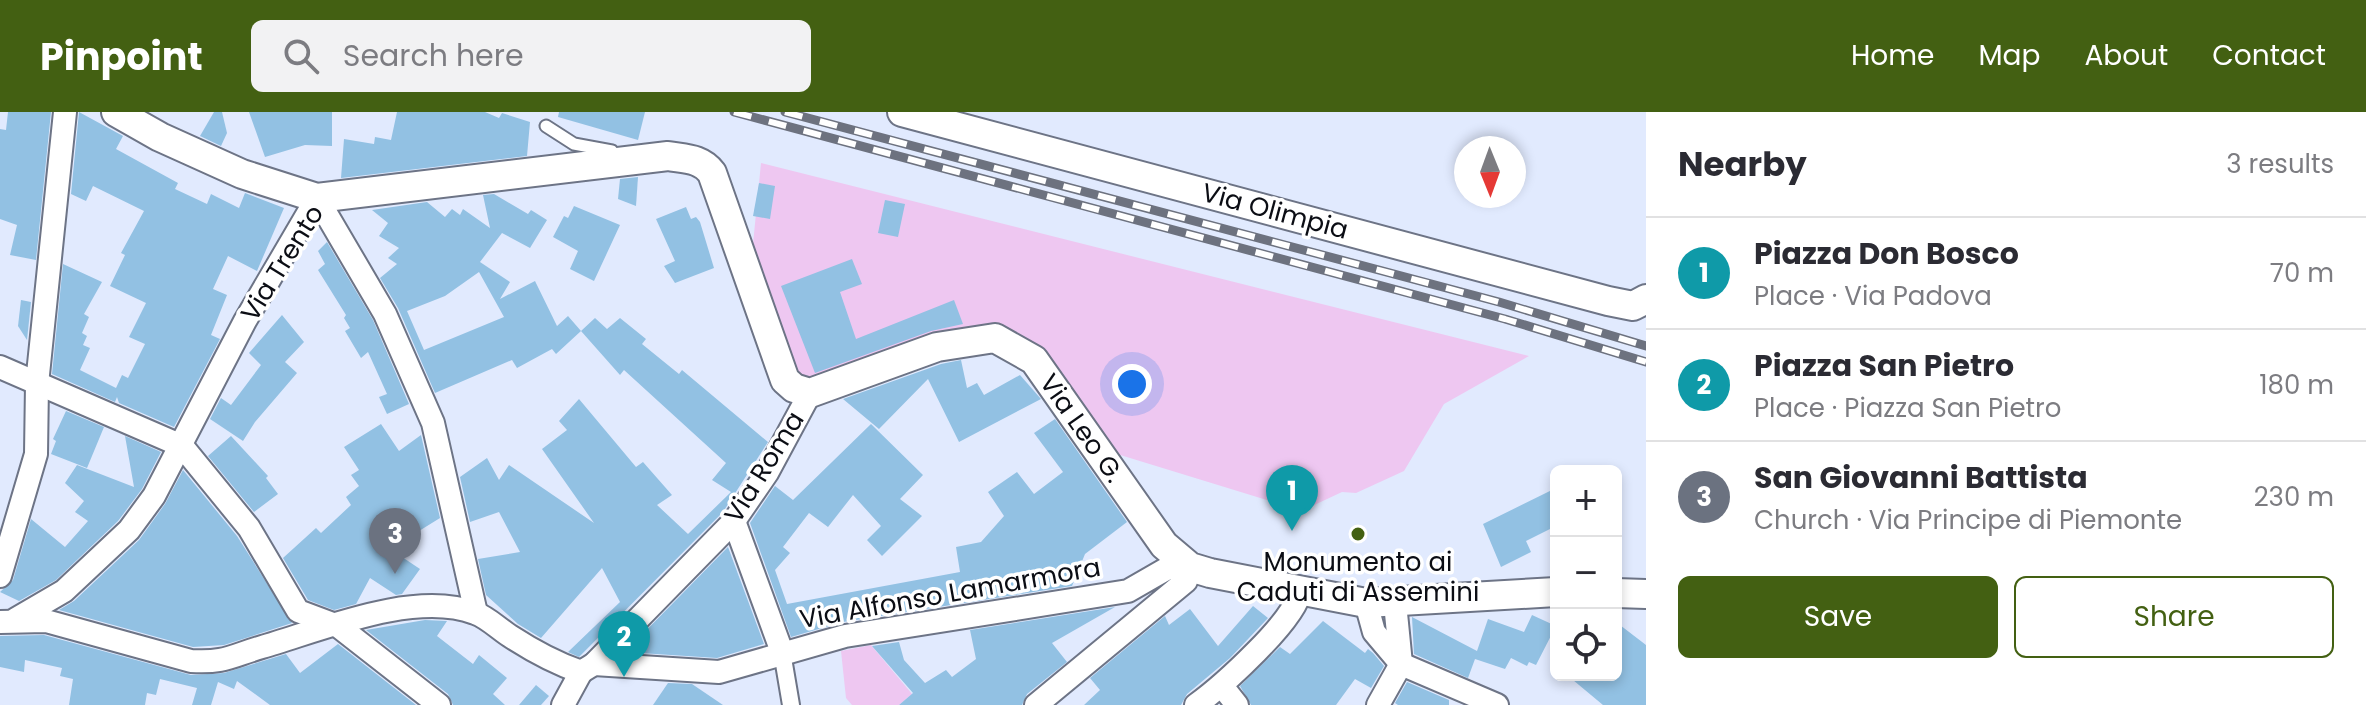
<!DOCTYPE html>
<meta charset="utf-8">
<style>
:root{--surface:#fff;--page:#f2f2f3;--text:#2b2b33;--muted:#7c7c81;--line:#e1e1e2;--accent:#436012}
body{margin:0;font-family:Poppins,sans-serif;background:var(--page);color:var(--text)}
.controls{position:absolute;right:24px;bottom:24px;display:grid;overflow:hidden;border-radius:12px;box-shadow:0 4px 12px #0003}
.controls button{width:72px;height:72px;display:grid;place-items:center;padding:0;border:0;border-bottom:2px solid var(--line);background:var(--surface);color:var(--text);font:40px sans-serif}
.compass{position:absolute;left:1454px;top:24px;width:72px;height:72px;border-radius:50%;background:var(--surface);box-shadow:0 4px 12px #0003;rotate:179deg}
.you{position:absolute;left:1132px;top:272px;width:28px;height:28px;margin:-20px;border:6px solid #fff;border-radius:50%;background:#1a73e8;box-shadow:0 0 0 12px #1a73e833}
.badge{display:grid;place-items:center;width:52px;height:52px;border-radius:50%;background:var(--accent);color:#fff;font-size:26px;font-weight:700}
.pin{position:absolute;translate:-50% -66px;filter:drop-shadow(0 2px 4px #0008)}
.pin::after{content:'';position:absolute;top:42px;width:28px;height:24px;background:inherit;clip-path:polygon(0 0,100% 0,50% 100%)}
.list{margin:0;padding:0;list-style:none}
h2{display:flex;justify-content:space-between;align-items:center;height:104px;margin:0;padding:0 32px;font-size:34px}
h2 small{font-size:26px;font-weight:400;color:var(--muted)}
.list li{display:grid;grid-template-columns:52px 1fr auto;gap:24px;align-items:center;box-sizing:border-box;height:112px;padding:0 32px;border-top:2px solid var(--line)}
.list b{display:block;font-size:30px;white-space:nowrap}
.list p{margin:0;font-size:26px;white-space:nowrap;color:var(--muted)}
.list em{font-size:26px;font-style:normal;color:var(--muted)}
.actions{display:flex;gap:16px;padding:24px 32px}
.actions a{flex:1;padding:18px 0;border:2px solid var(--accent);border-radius:12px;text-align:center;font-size:28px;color:var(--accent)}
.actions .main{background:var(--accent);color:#fff}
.icon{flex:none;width:44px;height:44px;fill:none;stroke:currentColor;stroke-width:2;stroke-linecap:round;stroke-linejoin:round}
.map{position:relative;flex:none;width:1646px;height:593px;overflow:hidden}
header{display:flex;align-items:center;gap:48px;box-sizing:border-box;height:112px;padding:0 40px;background:var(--accent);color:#fff}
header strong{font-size:38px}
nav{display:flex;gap:44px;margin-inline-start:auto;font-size:28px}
.search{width:560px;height:72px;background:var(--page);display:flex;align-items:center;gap:20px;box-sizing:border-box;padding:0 28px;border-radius:12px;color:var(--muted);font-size:30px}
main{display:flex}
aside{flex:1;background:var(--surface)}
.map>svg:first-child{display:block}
.green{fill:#eec7f1}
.building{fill:#92c1e3;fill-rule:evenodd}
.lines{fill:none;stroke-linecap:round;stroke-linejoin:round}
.service-casing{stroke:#6d7486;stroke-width:15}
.pedestrian-casing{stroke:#6d7486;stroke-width:20}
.minor-casing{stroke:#6d7486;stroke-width:26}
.tertiary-casing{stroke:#6d7486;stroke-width:32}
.service{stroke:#fff;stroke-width:11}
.pedestrian{stroke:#fff;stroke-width:16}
.minor{stroke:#fff;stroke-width:22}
.tertiary{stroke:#fff;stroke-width:28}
.rail-casing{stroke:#6d727f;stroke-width:9}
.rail{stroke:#fff;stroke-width:6;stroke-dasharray:18;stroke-linecap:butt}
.poi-dot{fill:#436012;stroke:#fff;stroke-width:3}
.labels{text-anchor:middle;stroke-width:7;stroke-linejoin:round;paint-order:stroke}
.street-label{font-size:26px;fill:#0b0d14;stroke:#fff}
.poi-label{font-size:26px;fill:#0b0d14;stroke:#fff}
</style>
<header>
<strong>Pinpoint</strong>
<div class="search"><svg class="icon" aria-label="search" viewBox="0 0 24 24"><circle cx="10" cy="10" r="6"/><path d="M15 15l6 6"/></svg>Search here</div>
<nav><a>Home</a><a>Map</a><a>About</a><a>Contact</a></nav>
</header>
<main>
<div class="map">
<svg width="1646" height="593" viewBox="0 0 1646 593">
<rect width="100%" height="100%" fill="#e1eafe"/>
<g class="green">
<polygon points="761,51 1529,244 1444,292 1404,359 1356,381 1342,380 1293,403 1282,383 1270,389 1117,342 1061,266 1022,229 818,271 794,260 753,132"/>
<polygon points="871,533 912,582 899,593 852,593 846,586 841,539"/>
</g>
<g class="building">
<polygon points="8,0 51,0 36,148 10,143 17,113 0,107 0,17 6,18"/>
<polygon points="79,0 123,24 116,37 178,71 175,77 207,92 211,82 239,96 245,81 284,96 257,159 228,144 213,177 227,183 211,223 220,227 174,315 119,291 117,285 115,290 52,262 63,152 102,170 84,202 89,205 82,221 87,224 83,233 90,236 80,258 116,276 122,263 128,266 145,232 129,225 146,191 110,174 125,143 121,141 144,99 93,74 86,89 71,82"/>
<polygon points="214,0 222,0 227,21 221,34 200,24"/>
<polygon points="249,0 332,0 332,34 305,33 265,45"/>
<polygon points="397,0 485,0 499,6 502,1 530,10 527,44 341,66 344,27 374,32 375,25 391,28"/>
<polygon points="559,0 645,0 638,28 558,5"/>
<polygon points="638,65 636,94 618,87 620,67"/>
<polygon points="759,71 775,74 770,107 753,104"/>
<path d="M494 82 528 102 531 98 547 108 530 136 502 121 480 150 510 170 500 187 535 169 557 214 568 204 581 219 556 242 552 237 517 256 512 248 435 281 398 196 380 166 397 152 388 146 399 136 379 124 388 111 372 98 427 90 445 105 452 97 460 103 463 97 490 116 483 83ZM479 160 504 205 424 238 407 199 445 184Z"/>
<polygon points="885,88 905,92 898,125 878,121"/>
<polygon points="574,94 620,113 594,169 570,157 578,139 553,125 564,104 568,106"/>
<polygon points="686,95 691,107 696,105 700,110 714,156 675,171 664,154 675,149 656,107"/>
<polygon points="327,130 373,208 409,292 387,302 379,285 387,282 368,240 361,246 345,219 350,216 344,206 346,203 318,158 325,152 318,139"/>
<polygon points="852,147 862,172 840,180 856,227 954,188 963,212 931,219 815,261 781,174"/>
<polygon points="21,188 31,190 27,228 18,214"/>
<polygon points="282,203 304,230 285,250 297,261 255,310 243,329 210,307 221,286 231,293 261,253 249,241"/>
<polygon points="595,206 607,217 620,206 646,227 642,232 679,262 682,258 768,330 723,400 579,545 568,540 620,490 602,456 541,526 518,512 486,483 478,447 520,440 499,400 470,410 460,365 487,346 499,368 509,353 594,411 542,337 567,318 559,309 579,287 636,355 643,350 672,383 657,393 688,422 731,380 712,368 726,351 624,258 620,263 581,219"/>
<polygon points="961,248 967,276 977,271 984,283 1020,263 1041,287 959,330 928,267 879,317 843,287 941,252"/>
<polygon points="66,299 104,315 87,356 51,342 56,329 53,327"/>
<polygon points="1055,307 1127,410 1085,442 1072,474 843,510 791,525 750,411 775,374 793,388 871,312 923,363 900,387 922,404 882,444 867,428 881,414 853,383 828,415 809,401 783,435 790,441 775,458 787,492 960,460 956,435 981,430 1004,404 988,380 1017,360 1034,382 1063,360 1034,321"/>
<polygon points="381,312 399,339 421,323 440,406 390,437 420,457 402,482 396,483 370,466 356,492 334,498 308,488 283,446 316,416 321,421 351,393 346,385 359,374 351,363 359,358 344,335"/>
<polygon points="125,324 161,340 142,377 118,409 56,468 19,489 0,480 13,468 31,407 65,435 88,409 75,400 84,389 65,371 77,353 134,375"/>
<polygon points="231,324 268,364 266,366 278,382 254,400 208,344"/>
<polygon points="183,358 237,424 292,511 224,533 193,535 59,498 74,489 139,428 165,392"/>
<polygon points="1556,376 1556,414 1526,429 1531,440 1501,455 1483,412"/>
<polygon points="728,435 764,532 717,546 625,540"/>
<polygon points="1253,494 1268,506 1230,546 1187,582 1181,593 1084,593 1100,578 1090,566 1165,504 1169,513 1190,497 1218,534"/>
<polygon points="1115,495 1052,531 1067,550 1027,582 1022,593 899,593 913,581 872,534 899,530 904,548 925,571 946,558 952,565 976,547 970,518"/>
<polygon points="1532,503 1556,514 1536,553 1529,550 1527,554 1511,546 1505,557 1475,547 1468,566 1414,542 1412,505 1477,539 1488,507 1524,520"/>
<polygon points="425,508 447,509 437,524 473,552 479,543 507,566 493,582 505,593 453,593 448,582 366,518"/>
<polygon points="1323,509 1365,541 1368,537 1373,541 1384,554 1371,576 1355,567 1336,593 1251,593 1240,574 1280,535 1290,542"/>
<polygon points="1616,510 1646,533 1646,593 1603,593 1567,563 1616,563"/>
<polygon points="44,523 191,563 224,561 286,542 300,561 338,532 416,593 270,593 237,569 234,577 218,570 211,593 192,593 197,576 160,567 156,583 147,581 145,593 69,593 73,567 60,564 62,556 25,548 24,560 0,555 0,524"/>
<polygon points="1407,570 1449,588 1449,593 1398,593 1395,591"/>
<polygon points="668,571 692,572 723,593 653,593"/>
<polygon points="536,573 549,584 541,593 519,593"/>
</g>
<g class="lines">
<g class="service-casing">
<polyline id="service" points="546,14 574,32 612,39"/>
</g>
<g class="pedestrian-casing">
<polyline id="pedestrian" points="782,540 791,593"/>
</g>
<g class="minor-casing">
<g id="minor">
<polyline points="0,255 182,334 249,416 298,499 338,514 439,593"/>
<polyline points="734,409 782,540"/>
<polyline points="0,464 36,342 37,272 65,0"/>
<polyline points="1366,491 1374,520 1401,552 1497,593"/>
<polyline points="1395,491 1401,552"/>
<polyline points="16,507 64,479 129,418 154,384 245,209 317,86 385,202 433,311 476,501"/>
<path d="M0 510 46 509 191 549C226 551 231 544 262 535 321 518 414 478 475 501 487 505 499 517 510 524 533 539 555 551 581 560L594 552 734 409 767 361 810 281"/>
<polyline points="594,552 719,560 845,524 1128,479 1168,456 1190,455 1186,469 1036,593"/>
<polyline points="1222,574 1237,593"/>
<polyline points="563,593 581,560"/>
<path d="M1196 593C1221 575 1297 507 1300 479"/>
<polyline points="1378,593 1401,552"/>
</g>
</g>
<g class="tertiary-casing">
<g id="tertiary">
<path d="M116 0 160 25 242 62 317 86 668 44C685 47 701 46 712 61L785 268 794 276 810 281 937 235 995 226 1034 248 1164 433 1190 455 1210 461 1366 491 1556 480"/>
<polyline points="902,0 1608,189 1633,194 1646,187"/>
<polyline points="1616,481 1646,482"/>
</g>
</g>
<use href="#service" class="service"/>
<use href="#pedestrian" class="pedestrian"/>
<use href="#minor" class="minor"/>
<use href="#tertiary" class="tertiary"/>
<g class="rail-casing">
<g id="rail">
<polyline points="734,0 1505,207 1646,250"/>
<polyline points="785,0 1499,190 1646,234"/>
</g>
</g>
<use href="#rail" class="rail"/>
</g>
<circle class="poi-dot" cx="1358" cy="422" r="8"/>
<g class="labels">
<g class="street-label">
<text transform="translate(1275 99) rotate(15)" y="9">Via Olimpia</text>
<text transform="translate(282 151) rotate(-58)" y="9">Via Trento</text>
<text transform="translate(1082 316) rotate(55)" y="9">Via Leo G.</text>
<text transform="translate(764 355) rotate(-58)" y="9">Via Roma</text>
<text transform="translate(950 481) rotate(-10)" y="9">Via Alfonso Lamarmora</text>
</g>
<g class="poi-label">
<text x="1358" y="459">Monumento ai<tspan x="1358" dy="30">Caduti di Assemini</tspan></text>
</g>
</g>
</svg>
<div class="controls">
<button>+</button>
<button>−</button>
<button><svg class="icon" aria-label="locate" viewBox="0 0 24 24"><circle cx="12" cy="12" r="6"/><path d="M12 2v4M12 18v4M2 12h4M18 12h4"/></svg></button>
</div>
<svg class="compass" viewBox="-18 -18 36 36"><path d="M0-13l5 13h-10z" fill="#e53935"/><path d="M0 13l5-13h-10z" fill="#7c7c81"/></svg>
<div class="you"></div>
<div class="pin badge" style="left:1292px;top:419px;background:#0f9aa8">1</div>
<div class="pin badge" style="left:624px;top:565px;background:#0f9aa8">2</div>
<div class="pin badge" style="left:395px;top:462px;background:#6b7280">3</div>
</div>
<aside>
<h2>Nearby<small>3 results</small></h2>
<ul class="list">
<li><span class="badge" style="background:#0f9aa8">1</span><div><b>Piazza Don Bosco</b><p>Place · Via Padova</p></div><em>70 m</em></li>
<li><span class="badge" style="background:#0f9aa8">2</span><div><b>Piazza San Pietro</b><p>Place · Piazza San Pietro</p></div><em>180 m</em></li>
<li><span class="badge" style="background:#6b7280">3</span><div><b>San Giovanni Battista</b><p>Church · Via Principe di Piemonte</p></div><em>230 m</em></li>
</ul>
<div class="actions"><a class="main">Save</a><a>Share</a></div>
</aside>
</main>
